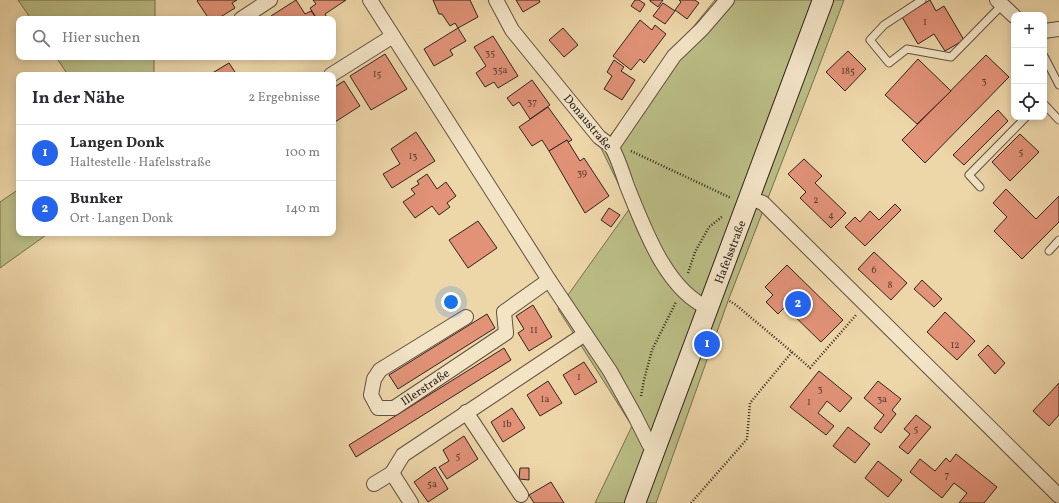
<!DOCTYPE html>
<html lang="de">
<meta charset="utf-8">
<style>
:root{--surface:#fff;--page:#f2f2f3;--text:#2b2b33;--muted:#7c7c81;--line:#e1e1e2;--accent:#2563eb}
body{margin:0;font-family:Vollkorn,serif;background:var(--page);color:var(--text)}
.controls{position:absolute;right:12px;top:12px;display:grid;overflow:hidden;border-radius:8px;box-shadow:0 2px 10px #0003}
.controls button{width:36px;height:36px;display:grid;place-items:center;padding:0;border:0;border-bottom:1px solid var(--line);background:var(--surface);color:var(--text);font:20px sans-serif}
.you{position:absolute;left:451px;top:302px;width:14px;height:14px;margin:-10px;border:3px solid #fff;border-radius:50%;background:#1a73e8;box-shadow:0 0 0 6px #1a73e833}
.badge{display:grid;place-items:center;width:26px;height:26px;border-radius:50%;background:var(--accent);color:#fff;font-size:13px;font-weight:700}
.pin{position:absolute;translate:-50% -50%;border:2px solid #fff;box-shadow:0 1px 4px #0006}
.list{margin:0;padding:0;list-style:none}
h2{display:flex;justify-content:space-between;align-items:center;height:52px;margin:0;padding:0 16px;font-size:17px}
h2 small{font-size:13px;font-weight:400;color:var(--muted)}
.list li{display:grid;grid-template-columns:26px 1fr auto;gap:12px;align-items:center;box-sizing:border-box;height:56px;padding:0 16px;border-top:1px solid var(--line)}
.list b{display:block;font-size:15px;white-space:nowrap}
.list p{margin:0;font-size:13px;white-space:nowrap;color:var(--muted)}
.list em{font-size:13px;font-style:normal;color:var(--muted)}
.icon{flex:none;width:22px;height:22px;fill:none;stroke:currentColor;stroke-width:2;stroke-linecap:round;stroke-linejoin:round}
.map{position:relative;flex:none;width:1059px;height:503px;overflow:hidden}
.search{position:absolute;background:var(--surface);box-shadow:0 2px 10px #0003;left:16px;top:16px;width:320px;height:44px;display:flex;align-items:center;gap:10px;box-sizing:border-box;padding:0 14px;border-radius:8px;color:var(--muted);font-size:15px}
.panel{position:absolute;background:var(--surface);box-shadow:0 2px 10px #0003;left:16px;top:72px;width:320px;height:164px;border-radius:8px}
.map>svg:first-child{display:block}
.green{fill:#bbbd85;stroke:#767052}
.building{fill:#e19277;stroke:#312420}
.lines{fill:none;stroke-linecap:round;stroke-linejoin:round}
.lane-casing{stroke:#605042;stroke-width:9}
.street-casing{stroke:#605042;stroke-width:16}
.secondary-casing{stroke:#312420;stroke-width:22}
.path{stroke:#312420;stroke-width:2.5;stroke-dasharray:1 2;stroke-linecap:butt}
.lane{stroke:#f3e4c6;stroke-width:7}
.street{stroke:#f3e4c6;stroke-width:14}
.secondary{stroke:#f3e4c6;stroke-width:20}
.labels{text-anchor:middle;stroke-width:3.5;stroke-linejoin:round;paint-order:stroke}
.number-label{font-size:10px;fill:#5d4036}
.street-label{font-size:12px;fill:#312420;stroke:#f3e4c6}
</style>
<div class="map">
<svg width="1059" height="503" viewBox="0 0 1059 503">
<rect width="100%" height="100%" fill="#edd6a8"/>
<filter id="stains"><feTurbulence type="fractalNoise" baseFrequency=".005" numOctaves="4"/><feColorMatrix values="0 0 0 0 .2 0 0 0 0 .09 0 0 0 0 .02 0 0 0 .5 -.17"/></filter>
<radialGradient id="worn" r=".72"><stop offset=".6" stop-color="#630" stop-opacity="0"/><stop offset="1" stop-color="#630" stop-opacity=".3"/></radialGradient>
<g class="green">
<polygon points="18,0 155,0 155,19 31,19"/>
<polygon points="715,0 844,0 818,69 728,301 656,503 595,503 632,426 558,309 630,208 601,148 676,48"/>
<polygon points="56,57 154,57 154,75 68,75"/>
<polygon points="19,189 19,233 49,233 0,268 0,202"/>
</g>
<g class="building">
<polygon points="198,0 237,0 232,3 235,8 217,19 209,19 197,1"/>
<polygon points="296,0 305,14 311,11 317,19 273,19 271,16"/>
<polygon points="313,0 346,0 325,14 328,19 317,19 310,8 316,4"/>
<polygon points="433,0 470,0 478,17 458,28 455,23 450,26 442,14 439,14"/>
<polygon points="516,0 539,0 540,2 523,12"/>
<polygon points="635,0 639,0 645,4 640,12 631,6"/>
<polygon points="650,0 663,0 658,7 650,1"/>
<polygon points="679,0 695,0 699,3 687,19 675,10 681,2"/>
<polygon points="930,0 936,11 944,6 964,40 945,51 934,34 918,44 902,17"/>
<polygon points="663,3 675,11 665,24 653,16"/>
<polygon points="640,20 652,30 655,25 666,34 644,63 640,59 631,70 613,56"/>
<polygon points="458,28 466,41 450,50 453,55 434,66 424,49"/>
<polygon points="563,28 578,45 564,57 549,40"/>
<polygon points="493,36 518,76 498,88 494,82 485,87 476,73 486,66 474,47"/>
<polygon points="848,51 866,69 845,91 826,72"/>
<polygon points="385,54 407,89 371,110 350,76"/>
<polygon points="986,55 1009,77 925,163 902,140"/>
<polygon points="918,59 951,91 917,124 885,95"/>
<polygon points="614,60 624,67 621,71 635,80 622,100 604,89 612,76 607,72"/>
<polygon points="229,63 237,75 209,75"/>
<polygon points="532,80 550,105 530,119 519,102 513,106 507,98"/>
<polygon points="344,81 360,106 335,122 333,118 333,88"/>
<polygon points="548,107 572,140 568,142 567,140 549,151 542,140 532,146 519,127"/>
<polygon points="998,110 1008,121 964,165 953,155"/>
<polygon points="416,132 435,161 392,188 383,174 400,164 391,149"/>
<polygon points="1020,134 1039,152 1010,181 992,162"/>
<polygon points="567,140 580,161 584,158 609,196 585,213 549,151"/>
<polygon points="804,159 822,176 815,183 846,213 831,228 800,198 806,192 788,174"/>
<polygon points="427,174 437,189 446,182 456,196 447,203 450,207 439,215 432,206 415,218 403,202 415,194 411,189 419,184 417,181"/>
<polygon points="1006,189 1036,219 1059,196 1059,222 1022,259 994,231 1007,217 993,203"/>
<polygon points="895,204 901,210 865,246 845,227 855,217 860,222 870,211 879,220"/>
<polygon points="609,208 620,215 611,227 601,220"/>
<polygon points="478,221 497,248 468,268 449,240"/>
<polygon points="874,252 907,283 891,300 858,269"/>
<polygon points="787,265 843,320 821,342 785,307 778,314 766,302 773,295 765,287"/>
<polygon points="922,280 942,299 934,307 914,289"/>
<polygon points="533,305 552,337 529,351 518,333 524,329 516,316"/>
<polygon points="945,312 975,341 957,360 927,332"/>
<polygon points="487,314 495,328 398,389 389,375"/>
<polygon points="988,345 1005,363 995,374 978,355"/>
<polygon points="504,348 511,360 356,457 349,445"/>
<polygon points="584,362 597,382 575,395 563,375"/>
<polygon points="819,371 852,398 840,412 827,401 818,413 834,426 826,435 790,407"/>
<polygon points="548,381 562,403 540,416 527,395"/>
<polygon points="878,381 901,399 892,410 896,414 881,433 874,428 884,415 864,398"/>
<polygon points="1059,383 1059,415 1049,426 1033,411"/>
<polygon points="512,408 525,428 503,442 491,422"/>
<polygon points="916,415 931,427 908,454 899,447 910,434 904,429"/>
<polygon points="848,427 870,444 855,463 833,446"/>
<polygon points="464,436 478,459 447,479 439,467 449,461 443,450"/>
<polygon points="956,454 997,487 984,503 959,503 967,493 954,483 942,498 910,472 920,459 935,471 946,458 950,462"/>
<polygon points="878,461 902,480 888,497 865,478"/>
<polygon points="435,467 448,489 428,502 414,482"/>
<polygon points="520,468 529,468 529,480 519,479"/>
<polygon points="551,482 564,503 534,503 529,495"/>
</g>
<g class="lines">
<g class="lane-casing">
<g id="lane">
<polyline points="922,0 884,25 870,40 889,63 907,49 951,57 1002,5"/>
<polyline points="1044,56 1059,85"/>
<polyline points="1044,104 1059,120"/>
<polyline points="980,187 969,175 1026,117"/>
<polyline points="1049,251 1059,240"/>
</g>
</g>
<g class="street-casing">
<g id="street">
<polyline points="370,0 549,280 610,371 635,416 649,444 656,449"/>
<path d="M496 0 512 30 599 137C603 140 607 143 611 146 616 153 624 177 627 186 644 227 665 289 708 308"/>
<polyline points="997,0 1014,16"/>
<polyline points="241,19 270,0"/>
<polyline points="1044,31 1059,29"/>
<polyline points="331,75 393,36"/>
<polyline points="612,147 674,56 702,29 727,0"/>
<polyline points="750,198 763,203 1059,496"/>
<polyline points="466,317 380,370 374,379 371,395 378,408 394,408 506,333 504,312 549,280"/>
<polyline points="466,412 521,495"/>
<polyline points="392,473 411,503"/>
<polyline points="374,484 392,473 403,455 585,334"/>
</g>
</g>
<g class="secondary-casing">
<polyline id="secondary" points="635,503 823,0"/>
</g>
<g class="path">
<polyline points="631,151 731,198"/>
<polyline points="688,273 695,252 709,227 723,216"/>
<polyline points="792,352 810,368 856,315"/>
<polyline points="641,396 644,380 652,350 676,302"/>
<polyline points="691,503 747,439 750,403 792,352 736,305 728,300"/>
</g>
<use href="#lane" class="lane"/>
<use href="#street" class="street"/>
<use href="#secondary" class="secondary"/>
</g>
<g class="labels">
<g class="number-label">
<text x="925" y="25">1</text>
<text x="490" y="56">35</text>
<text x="500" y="73">35a</text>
<text x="848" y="74">185</text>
<text x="377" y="77">15</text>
<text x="984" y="84">3</text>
<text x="532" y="105">37</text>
<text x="1021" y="155">5</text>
<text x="413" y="159">13</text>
<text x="582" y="176">39</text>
<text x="816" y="203">2</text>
<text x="831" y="218">4</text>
<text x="874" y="273">6</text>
<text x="890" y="288">8</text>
<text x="534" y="333">11</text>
<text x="955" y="348">12</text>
<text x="579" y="380">1</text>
<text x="820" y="392">3</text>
<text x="545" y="402">1a</text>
<text x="882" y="402">3a</text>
<text x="809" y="405">1</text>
<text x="507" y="427">1b</text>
<text x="916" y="432">5</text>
<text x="458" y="459">5</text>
<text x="947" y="478">7</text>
<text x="432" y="487">5a</text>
</g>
<g class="street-label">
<text transform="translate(588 122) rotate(50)" y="4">Donaustraße</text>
<text transform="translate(730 252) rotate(-69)" y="4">Hafelsstraße</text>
<text transform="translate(425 387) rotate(-34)" y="4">Illerstraße</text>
</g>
</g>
<rect width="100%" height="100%" filter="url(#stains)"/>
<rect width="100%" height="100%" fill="url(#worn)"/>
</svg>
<div class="controls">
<button>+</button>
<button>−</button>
<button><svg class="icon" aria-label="locate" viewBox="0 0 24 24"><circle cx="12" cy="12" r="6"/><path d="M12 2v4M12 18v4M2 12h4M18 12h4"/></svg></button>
</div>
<div class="you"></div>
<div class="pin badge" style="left:707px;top:344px">1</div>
<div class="pin badge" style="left:798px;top:304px">2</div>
<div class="search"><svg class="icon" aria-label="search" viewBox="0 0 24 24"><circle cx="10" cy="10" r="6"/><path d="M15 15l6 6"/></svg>Hier suchen</div>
<section class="panel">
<h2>In der Nähe<small>2 Ergebnisse</small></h2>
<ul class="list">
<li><span class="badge">1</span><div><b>Langen Donk</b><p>Haltestelle · Hafelsstraße</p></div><em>100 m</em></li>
<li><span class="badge">2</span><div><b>Bunker</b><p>Ort · Langen Donk</p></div><em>140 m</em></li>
</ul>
</section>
</div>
